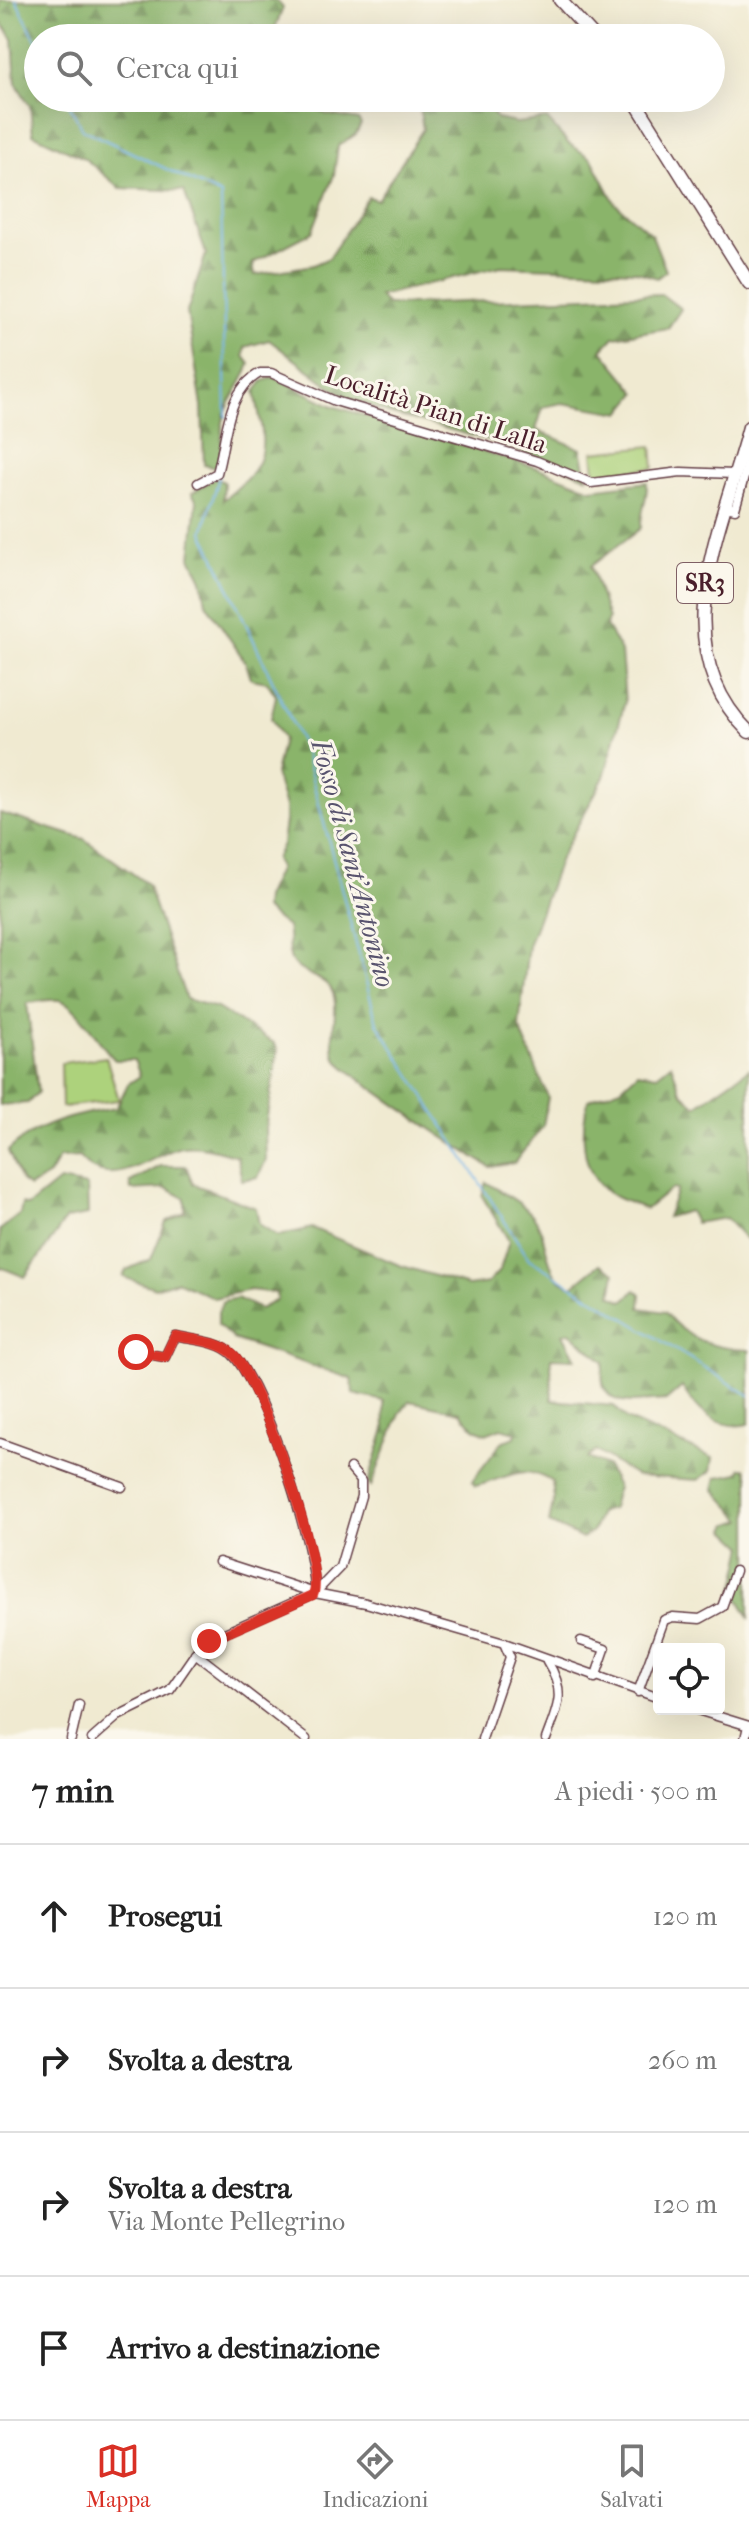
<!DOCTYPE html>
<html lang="it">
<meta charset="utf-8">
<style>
:root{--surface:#fff;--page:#f6f6f6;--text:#222;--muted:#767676;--line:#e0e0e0;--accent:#d93025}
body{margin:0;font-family:"IM FELL French Canon",serif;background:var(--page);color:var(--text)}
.controls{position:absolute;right:24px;bottom:24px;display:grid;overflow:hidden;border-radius:8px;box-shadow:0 8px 32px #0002}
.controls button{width:72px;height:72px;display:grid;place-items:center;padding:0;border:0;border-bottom:2px solid var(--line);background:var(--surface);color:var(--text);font:40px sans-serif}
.stop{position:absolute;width:24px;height:24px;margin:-18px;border:6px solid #d93025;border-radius:50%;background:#fff}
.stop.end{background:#d93025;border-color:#fff;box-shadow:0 2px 8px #0008}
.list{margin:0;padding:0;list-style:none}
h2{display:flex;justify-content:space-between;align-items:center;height:104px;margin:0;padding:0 32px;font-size:34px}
h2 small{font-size:26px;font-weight:400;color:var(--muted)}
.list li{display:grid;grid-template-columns:52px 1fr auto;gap:24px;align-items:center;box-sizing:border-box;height:144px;padding:0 32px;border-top:2px solid var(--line)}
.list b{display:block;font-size:30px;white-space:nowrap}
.list p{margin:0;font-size:26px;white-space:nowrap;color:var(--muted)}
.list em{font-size:26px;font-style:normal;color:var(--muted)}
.icon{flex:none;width:44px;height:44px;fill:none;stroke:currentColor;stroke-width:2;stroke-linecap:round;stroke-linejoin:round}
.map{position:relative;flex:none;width:749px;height:1739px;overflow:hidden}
.search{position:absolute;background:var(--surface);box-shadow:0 8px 32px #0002;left:24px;right:24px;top:24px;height:88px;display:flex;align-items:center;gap:20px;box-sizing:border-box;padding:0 28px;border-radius:44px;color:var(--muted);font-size:30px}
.sheet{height:680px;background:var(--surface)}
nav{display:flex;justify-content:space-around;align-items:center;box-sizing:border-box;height:112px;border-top:2px solid var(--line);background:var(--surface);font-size:22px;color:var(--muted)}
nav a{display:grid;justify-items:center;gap:4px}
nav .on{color:var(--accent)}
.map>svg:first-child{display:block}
.forest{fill:url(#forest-firs);stroke:#6a6a4b;stroke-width:2}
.garden{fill:#add27b;stroke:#7c7853;stroke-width:2}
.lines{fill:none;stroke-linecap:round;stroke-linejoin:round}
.stream{stroke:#76b5e9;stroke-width:2}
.minor-casing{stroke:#633d44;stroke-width:11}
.primary-casing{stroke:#633d44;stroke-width:15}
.minor{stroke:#fff;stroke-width:8}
.primary{stroke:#fff;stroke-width:12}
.route{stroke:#d93025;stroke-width:10}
.labels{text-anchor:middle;stroke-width:6;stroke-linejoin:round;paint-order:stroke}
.shield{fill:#fbf7ec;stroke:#7f6065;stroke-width:2}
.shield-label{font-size:24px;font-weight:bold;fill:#4a1f2b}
.street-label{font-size:26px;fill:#4a1f2b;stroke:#fbf7ec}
.water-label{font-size:28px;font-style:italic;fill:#59546e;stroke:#fbf7ec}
</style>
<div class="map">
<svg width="749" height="1739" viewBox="0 0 749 1739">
<defs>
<pattern id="forest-firs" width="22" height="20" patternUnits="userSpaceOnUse" patternTransform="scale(2)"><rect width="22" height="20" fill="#8ab46b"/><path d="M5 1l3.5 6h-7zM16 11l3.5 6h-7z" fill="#739258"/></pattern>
</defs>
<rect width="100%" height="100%" fill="#fbf7ec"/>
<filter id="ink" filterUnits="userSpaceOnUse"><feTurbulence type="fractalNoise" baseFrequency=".0125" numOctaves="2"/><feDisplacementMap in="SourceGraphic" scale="16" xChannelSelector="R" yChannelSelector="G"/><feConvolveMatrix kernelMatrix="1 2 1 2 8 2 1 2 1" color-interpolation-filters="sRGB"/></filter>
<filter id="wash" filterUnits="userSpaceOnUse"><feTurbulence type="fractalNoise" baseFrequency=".006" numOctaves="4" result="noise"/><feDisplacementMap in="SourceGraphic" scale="32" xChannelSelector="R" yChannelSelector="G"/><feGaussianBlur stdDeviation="1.8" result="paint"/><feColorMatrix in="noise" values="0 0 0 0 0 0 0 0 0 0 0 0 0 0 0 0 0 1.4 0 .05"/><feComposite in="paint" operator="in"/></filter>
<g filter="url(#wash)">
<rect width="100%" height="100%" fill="#f0ead1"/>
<g class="forest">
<path d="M0 0H276L283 8 271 38H38V98H297L326 114 358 120 361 124 356 134 338 146 334 175 312 232 253 263 255 275 313 265 329 258 368 197 377 200 423 129 419 106 425 98H482L497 119 516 123 547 119 568 143 592 159 615 203 652 235 666 271 657 278 635 271 501 266 379 296 387 305 661 294 681 309 668 328 614 337 602 350 637 393 621 413 562 403 543 407 536 430 581 449 587 477 495 442 388 413 343 396 269 340 245 347 244 356 250 364C244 382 233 394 226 411 218 429 226 450 216 468L204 465 202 406 187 312 206 254 184 191 120 188 84 158 33 134 30 106 16 83 13 39 0 21Z"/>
<path d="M274 377 333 406 541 469 591 489 647 482C648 499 640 512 641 528L591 566 608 619 606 626 621 651 625 702 604 777 561 856 528 946 519 1026 548 1097 543 1126 514 1163 490 1167C470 1155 342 1071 336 1058 327 1038 341 1010 332 991 326 977 302 976 293 963 286 954 290 938 287 927L264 909 265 898 279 868 275 859 282 844 285 821V807L275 774 283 739 271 718 276 696 267 682 251 679 246 663 206 603 202 580 191 557 197 501 192 493 215 478 224 482 223 500C271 462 266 449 255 392L263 381Z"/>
<path d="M0 813 84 839 147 884 186 999 217 1008 274 1043 278 1050 265 1129 266 1160 258 1177 242 1180 237 1156C220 1151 194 1142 175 1149 144 1161 107 1192 79 1157L59 1158 49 1175 29 1187 21 1181 8 1151C36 1123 79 1114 116 1108L128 1084 140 1076 134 1060H115C100 1046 77 1003 59 1000 49 999 36 1002 27 1003L38 1092 28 1103 0 1105Z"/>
<path d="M671 1064 681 1092 696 1106 749 1069V1243L726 1218 695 1223 689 1211 667 1217 677 1190 671 1189 646 1209C634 1204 615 1199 605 1190 580 1168 581 1130 588 1100L621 1088 638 1072 657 1075Z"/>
<path d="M161 1166H186L193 1184 256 1208 259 1224 278 1236 312 1228 399 1265 468 1286 488 1283 500 1270 509 1241 482 1196 486 1182C501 1192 527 1205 536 1220 550 1243 544 1280 573 1286L600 1264 615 1273 611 1295 623 1301 636 1290 641 1294 640 1308 665 1312C687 1340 714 1349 749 1350V1424C719 1431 696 1410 682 1387L667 1400C631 1402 594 1411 604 1362L570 1332 563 1334 576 1359 551 1358 552 1400 614 1406 626 1419 713 1458 711 1471 698 1480 636 1476 596 1451 587 1458 607 1466 617 1487 612 1509 600 1512 593 1531 581 1538 549 1523 554 1498 552 1482C520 1461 509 1479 475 1486L472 1481 503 1441 515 1437 516 1432 501 1428 486 1434 474 1428 460 1412 410 1401 400 1413 371 1486 368 1483 385 1429 384 1401 353 1394 352 1379 233 1339 218 1325V1312L223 1301 237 1298 260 1309 277 1300 276 1293 250 1290 214 1298 177 1281 155 1288 123 1277 126 1270 151 1259 166 1222 185 1212V1198L166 1188 131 1190 130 1182Z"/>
<polygon points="59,1181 87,1186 88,1215 66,1219 25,1277 0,1267 0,1230 20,1214 22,1204 28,1206"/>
<polygon points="742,1468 746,1468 749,1479 749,1617 734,1591 744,1546 726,1529 729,1524 743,1520 714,1489 717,1477 739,1473"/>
</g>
<g class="garden">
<polygon points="652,446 654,468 595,474 593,452"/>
<polygon points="106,1057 119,1100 62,1107 61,1063"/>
</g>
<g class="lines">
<g class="stream">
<polyline points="16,0 38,44"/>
<polyline points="66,98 82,129 221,195 226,417"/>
<polyline points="220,474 203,532 304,748 377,1023 529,1259 749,1395"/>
</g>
</g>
</g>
<g filter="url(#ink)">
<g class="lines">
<g class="minor-casing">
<g id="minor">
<path d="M198 483 217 473C227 439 225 392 260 373H271L335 401 537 461 591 483 681 472 734 474"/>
<polyline points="726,507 735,509 749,460"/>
<path d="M136 1352 165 1357 175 1336C194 1340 220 1341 233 1355 264 1386 316 1548 315 1593"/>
<polyline points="0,1443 122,1487"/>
<polyline points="219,1562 315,1593"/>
<polyline points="315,1593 340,1567 361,1496 361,1481 350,1468"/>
<polyline points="581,1641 605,1649 595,1678"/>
<polyline points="504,1643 659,1698"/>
<polyline points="195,1653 306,1739"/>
<polyline points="638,1692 664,1620 673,1617 700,1619 722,1607 735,1571"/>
<polyline points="694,1709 749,1726"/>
<polyline points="71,1739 79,1705"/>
<polyline points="92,1739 118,1716 170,1690 197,1651 211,1639 315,1593 366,1603 504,1643 510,1657 482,1739"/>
<path d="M546 1739C558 1706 567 1693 547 1661"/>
<polyline points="745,1739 748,1726"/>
</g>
</g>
<g class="primary-casing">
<g id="primary">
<polyline points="560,0 595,38"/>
<polyline points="633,98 749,283"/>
<path d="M749 427C723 526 661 645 749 732"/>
</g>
</g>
<use href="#minor" class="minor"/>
<use href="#primary" class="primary"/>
</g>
</g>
<g class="lines" filter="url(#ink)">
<path class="route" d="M136 1352 165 1357 175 1336C194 1340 219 1341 233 1354 258 1378 327 1568 313 1595L209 1641"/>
</g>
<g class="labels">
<rect class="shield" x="677" y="563" width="56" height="40" rx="6"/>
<g class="shield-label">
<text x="705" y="591">SR3</text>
</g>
<g class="street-label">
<text transform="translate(436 409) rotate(18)" y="9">Località Pian di Lalla</text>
</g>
<g class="water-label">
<text transform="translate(354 863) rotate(75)" y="10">Fosso di Sant'Antonino</text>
</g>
</g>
</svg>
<div class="controls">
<button><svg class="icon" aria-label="locate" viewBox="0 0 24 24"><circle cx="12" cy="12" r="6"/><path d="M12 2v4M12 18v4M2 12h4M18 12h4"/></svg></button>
</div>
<div class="stop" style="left:136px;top:1352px"></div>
<div class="stop end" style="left:209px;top:1641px"></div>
<div class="search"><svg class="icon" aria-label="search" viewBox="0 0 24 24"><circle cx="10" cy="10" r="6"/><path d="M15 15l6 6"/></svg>Cerca qui</div>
</div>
<section class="sheet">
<h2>7 min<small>A piedi · 500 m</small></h2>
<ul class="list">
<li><svg class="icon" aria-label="ahead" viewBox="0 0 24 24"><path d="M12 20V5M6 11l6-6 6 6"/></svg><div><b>Prosegui</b></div><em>120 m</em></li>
<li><svg class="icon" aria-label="right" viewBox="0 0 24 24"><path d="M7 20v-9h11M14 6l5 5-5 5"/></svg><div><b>Svolta a destra</b></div><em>260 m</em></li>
<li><svg class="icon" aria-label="right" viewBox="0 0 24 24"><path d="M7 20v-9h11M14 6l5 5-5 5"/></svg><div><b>Svolta a destra</b><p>Via Monte Pellegrino</p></div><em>120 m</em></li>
<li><svg class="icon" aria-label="arrive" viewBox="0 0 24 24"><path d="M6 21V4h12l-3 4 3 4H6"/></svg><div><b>Arrivo a destinazione</b></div></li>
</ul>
</section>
<nav>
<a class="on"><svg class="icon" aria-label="map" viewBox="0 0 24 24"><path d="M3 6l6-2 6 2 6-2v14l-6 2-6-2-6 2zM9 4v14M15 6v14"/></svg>Mappa</a>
<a><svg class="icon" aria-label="directions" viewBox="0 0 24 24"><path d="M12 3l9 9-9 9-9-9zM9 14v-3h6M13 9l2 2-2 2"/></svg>Indicazioni</a>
<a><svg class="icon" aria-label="saved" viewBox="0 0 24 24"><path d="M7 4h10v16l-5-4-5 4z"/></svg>Salvati</a>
</nav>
